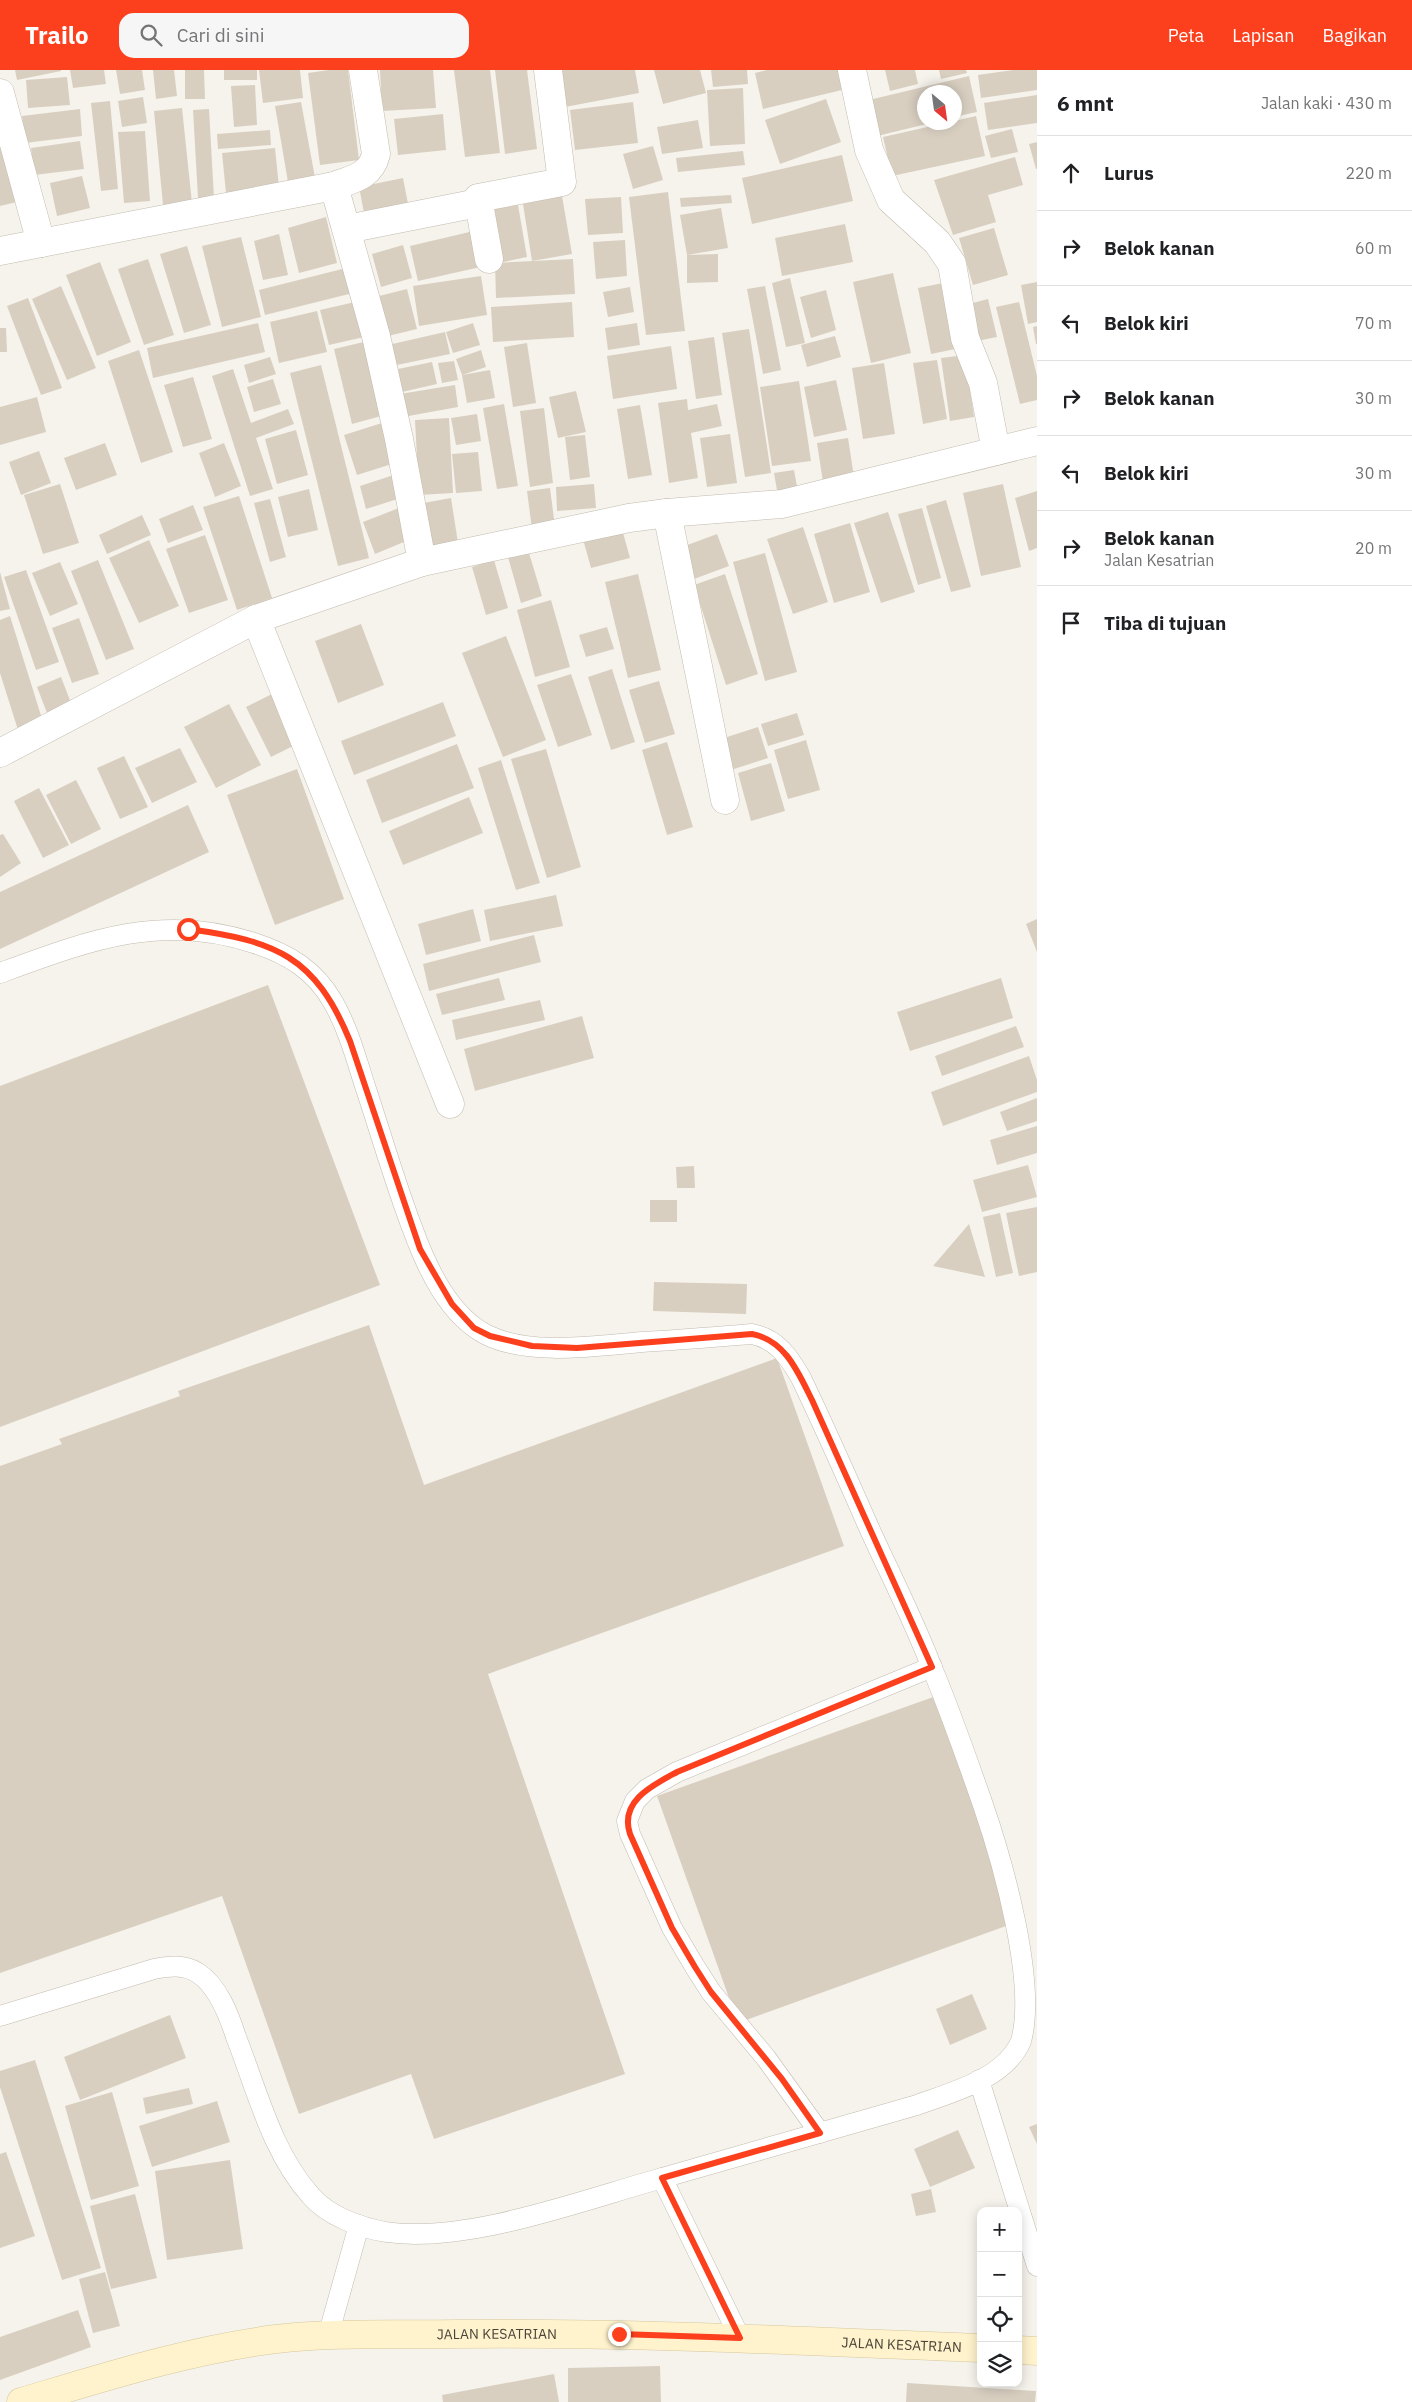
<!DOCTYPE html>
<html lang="id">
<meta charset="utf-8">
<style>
:root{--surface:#fff;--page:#f6f6f6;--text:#202124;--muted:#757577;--line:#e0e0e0;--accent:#fc3f1d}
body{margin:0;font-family:"IBM Plex Sans",sans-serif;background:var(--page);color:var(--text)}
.controls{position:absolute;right:15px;bottom:15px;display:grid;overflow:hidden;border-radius:10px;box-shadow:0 2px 12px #0003}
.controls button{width:45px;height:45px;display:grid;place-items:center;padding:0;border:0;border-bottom:1px solid var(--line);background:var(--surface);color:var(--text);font:25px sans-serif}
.compass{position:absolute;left:917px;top:15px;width:45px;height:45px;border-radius:50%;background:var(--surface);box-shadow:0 2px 12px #0003;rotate:151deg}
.stop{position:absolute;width:15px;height:15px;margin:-11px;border:4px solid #fc3f1d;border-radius:50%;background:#fff}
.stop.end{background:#fc3f1d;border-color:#fff;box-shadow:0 1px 5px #0008}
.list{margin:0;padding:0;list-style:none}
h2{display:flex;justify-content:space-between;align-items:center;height:65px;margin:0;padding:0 20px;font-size:21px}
h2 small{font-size:16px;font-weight:400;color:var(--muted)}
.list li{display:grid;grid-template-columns:32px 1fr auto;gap:15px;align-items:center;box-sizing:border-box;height:75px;padding:0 20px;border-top:1px solid var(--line)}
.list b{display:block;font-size:19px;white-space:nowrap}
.list p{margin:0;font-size:16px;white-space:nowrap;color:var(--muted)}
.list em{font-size:16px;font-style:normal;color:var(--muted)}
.icon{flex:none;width:28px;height:28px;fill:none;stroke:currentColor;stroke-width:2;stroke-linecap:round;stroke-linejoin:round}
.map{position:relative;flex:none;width:1037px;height:2332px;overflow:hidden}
header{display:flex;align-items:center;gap:30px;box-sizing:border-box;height:70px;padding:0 25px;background:var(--accent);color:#fff}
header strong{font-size:24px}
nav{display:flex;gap:28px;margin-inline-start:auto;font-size:18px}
.search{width:350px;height:45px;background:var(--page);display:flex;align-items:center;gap:12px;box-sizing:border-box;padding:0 18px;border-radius:15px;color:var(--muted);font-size:19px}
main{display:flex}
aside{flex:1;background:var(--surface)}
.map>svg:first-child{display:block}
.building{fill:#d8cfc1}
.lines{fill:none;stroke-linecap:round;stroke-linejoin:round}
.lane-casing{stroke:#c2bbae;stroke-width:21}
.street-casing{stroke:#c2bbae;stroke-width:29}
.secondary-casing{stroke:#d6c79b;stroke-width:29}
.lane{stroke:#fff;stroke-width:20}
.street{stroke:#fff;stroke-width:28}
.secondary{stroke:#fff3cd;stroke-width:28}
.route{stroke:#fc3f1d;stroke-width:6}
.labels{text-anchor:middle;stroke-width:4;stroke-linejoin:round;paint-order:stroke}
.street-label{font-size:14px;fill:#4b4439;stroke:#fff}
</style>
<header>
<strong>Trailo</strong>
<div class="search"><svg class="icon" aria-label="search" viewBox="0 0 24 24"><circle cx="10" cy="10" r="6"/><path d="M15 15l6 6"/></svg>Cari di sini</div>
<nav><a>Peta</a><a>Lapisan</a><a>Bagikan</a></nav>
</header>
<main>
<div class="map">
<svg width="1037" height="2332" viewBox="0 0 1037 2332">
<rect width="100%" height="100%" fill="#f6f3ec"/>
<g class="building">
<polygon points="15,0 61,0 61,1 17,10"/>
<polygon points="70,0 104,0 106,14 73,18"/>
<polygon points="116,0 142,0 145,20 120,24"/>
<polygon points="153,0 174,0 177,26 156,29"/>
<polygon points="185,0 204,0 205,29 185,29"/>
<rect x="224" y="0" width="33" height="10"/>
<polygon points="259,0 300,0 303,28 263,33"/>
<polygon points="329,0 348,0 359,90 320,95 308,3"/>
<polygon points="380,0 433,0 436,38 382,41"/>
<polygon points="454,0 490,0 500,83 465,87"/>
<polygon points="495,0 527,0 537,79 505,84"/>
<polygon points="559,0 635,0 639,23 565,37"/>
<polygon points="654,0 700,0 706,23 663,34"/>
<polygon points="711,0 747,0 748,14 713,17"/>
<polygon points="767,0 841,0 846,19 763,39 755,3"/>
<polygon points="885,0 915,0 918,14 890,21"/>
<polygon points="939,0 966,0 967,3 941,9"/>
<polygon points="1013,0 1037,0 1037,20 981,28 978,5"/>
<polygon points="969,6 977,42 954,47 954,22 924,22 924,52 931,53 877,66 869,30"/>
<polygon points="67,7 70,35 28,38 26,10"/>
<polygon points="255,15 257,55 234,57 231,16"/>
<polygon points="743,18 745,74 710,76 707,20"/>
<polygon points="1037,25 1037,53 988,60 984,33"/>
<polygon points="143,27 147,53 122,57 118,31"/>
<polygon points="826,29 841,72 780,94 765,50"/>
<polygon points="110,31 118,119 101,121 91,33"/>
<polygon points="301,32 316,113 289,118 275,36"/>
<polygon points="633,32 638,73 575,80 570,40"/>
<polygon points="182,38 192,133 163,135 154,41"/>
<polygon points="80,39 82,66 25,73 22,46"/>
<polygon points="209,39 214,128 198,128 193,40"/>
<polygon points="443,44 446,80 398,85 394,49"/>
<polygon points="976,46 985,86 892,106 883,67"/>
<polygon points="698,50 703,78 662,84 657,57"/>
<polygon points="1012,59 1018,82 991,88 985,66"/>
<polygon points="270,60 271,75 218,79 217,64"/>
<polygon points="0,61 21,131 0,136"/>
<polygon points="145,61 150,131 124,133 118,62"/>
<polygon points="80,71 84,99 34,105 31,78"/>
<polygon points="1037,72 1037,99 1036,99 1029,74"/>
<polygon points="653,76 663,110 633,119 623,84"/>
<polygon points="275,78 279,117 226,123 222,83"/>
<polygon points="743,81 745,95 678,102 676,88"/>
<polygon points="842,85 853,131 752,154 742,108"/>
<polygon points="1015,87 1023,115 988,125 996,152 953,165 934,110"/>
<polygon points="82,106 90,138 57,146 50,113"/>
<polygon points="403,108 409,139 365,148 359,117"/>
<polygon points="668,122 685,261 646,265 629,127"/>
<polygon points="731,125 732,133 681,137 680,128"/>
<polygon points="562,126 572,184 532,191 523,134"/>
<polygon points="621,127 623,163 588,165 585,129"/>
<polygon points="518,135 527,187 499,193 489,140"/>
<polygon points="721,138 728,178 687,185 680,145"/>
<polygon points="326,147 337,193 299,203 288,158"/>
<polygon points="845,154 853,192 782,206 775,168"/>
<polygon points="994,158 1008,205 973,215 959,168"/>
<polygon points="478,160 485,196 418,211 410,176"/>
<polygon points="279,164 288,205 263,210 254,171"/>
<polygon points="241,167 261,247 222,257 202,176"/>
<polygon points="625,170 627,206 596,209 593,172"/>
<polygon points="403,175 412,208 381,217 372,184"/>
<polygon points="187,176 211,255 184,263 160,184"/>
<polygon points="718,184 718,212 687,213 687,185"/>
<polygon points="148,189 174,265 144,275 118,199"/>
<polygon points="573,189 575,224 496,228 495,193"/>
<polygon points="100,192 131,272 97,286 66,205"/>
<polygon points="350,197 357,222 265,245 259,220"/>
<polygon points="893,203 911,283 871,293 853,212"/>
<polygon points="481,206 487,245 419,256 413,216"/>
<polygon points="790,208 805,273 786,277 772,213"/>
<polygon points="948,212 960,278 931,284 918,218"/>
<polygon points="1037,212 1037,252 1028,254 1021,215"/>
<polygon points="61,216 96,298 67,310 32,229"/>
<polygon points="765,216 781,300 763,304 747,219"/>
<polygon points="630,217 634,242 608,247 603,222"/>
<polygon points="407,219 417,259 388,266 379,226"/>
<polygon points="826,220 836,260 811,268 800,227"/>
<polygon points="28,228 62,318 41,325 7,236"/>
<polygon points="988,229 997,267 977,271 969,234"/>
<polygon points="355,232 364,267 329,275 320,240"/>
<polygon points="572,232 574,267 493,272 491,237"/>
<polygon points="1019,232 1037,306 1037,330 1020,334 996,237"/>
<polygon points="317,241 327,282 279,293 270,252"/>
<polygon points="258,253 265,282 153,308 147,278"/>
<polygon points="473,253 480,275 453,283 446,262"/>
<polygon points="637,253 640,275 608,280 605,258"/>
<polygon points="1037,256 1037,274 1036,274 1033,257"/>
<polygon points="0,258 6,258 7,282 0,282"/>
<polygon points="749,259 771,403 745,407 722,263"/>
<polygon points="445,262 450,284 392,296 388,275"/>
<polygon points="835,266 841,287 807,297 801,275"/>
<polygon points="714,267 722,325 696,329 688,271"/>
<polygon points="368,271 385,345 352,354 334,279"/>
<polygon points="527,273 536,333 513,337 504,277"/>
<polygon points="671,276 677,319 613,329 607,286"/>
<polygon points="139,280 173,382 141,393 108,291"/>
<polygon points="481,280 486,297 462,305 456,289"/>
<polygon points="965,285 974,347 950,351 941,288"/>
<polygon points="270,287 276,304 249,313 244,295"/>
<polygon points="937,290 947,349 923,354 913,293"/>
<polygon points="454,291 458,310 442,313 438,293"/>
<polygon points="432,292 437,314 402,322 398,299"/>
<polygon points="884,293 895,364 863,369 852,298"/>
<polygon points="321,295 369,488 338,496 290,303"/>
<polygon points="233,299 251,353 288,339 294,354 256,368 273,419 250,426 212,306"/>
<polygon points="490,300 495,328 467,333 462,305"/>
<polygon points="193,307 212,369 183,377 164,315"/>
<polygon points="273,309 281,334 254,342 247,317"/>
<polygon points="836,310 847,360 814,367 804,317"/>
<polygon points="799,311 811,391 772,396 760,317"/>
<polygon points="455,315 458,337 403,347 400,324"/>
<polygon points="576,321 586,362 558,368 549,327"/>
<polygon points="37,327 46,362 0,375 0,337"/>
<polygon points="687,329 688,340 717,334 722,356 691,363 698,408 669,413 658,333"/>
<polygon points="504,334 518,416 497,419 483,338"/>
<polygon points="640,335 652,405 628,409 617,339"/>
<polygon points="544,338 553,413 530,417 520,341"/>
<polygon points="477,344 481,371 456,375 451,348"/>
<polygon points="449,348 453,423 419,425 415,350"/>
<polygon points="382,353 395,393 357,405 344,365"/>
<polygon points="296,360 308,405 277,414 265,369"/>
<polygon points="730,364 737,413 707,417 700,368"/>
<polygon points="585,365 590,407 570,410 565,367"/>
<polygon points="848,368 854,407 823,412 817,373"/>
<polygon points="105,373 117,405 76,420 64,388"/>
<polygon points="224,373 241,416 215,427 199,383"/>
<polygon points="39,381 51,413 21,425 9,392"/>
<polygon points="478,382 482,421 456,423 452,384"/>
<polygon points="794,400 798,422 778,426 774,403"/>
<polygon points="397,404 404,427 366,439 360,416"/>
<polygon points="60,414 79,473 43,484 24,425"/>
<polygon points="594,414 596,438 557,441 556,417"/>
<polygon points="1003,414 1021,497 981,506 963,423"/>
<polygon points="550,418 555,457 532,459 527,421"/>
<polygon points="309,419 318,460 288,467 278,427"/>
<polygon points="1037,421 1037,478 1029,481 1015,428"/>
<polygon points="239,426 272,528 237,540 203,437"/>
<polygon points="451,428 458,473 426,478 418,434"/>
<polygon points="270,429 286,487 270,492 254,433"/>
<polygon points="946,430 971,517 951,522 926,436"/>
<polygon points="193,435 203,460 168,473 159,449"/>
<polygon points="399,438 411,469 375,484 363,452"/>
<polygon points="922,438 941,508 918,515 898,444"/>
<polygon points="888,442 915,522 881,533 854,453"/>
<polygon points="142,445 151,465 107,484 99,465"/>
<polygon points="850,453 870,522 834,533 814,464"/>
<polygon points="803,457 828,532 793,544 767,469"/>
<polygon points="622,459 630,488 591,498 583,469"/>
<polygon points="717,464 729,496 694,509 682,477"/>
<polygon points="205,465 228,530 189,543 166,479"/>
<polygon points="149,470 179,536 139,553 109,488"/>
<polygon points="529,483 542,526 521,533 508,487"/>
<polygon points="765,483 797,602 765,611 733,492"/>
<polygon points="98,490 134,579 106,590 71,501"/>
<polygon points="494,490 508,538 486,545 472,497"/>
<polygon points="60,492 78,534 50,546 32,503"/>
<polygon points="26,500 59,592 36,600 4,507"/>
<polygon points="0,502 10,539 0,541"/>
<polygon points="638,504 661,600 628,608 605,512"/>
<polygon points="725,504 758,604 726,615 694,515"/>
<polygon points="551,530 570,597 535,607 517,540"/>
<polygon points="10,546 43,652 18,660 0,603 0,550"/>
<polygon points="79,548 99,604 72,613 52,558"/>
<polygon points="361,554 384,615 338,633 315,571"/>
<polygon points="607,557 614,579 586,587 579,565"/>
<polygon points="506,566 546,670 503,687 462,583"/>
<polygon points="612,599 635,672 611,680 588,607"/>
<polygon points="571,604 592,665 558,677 537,615"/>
<polygon points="61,607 73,638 49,648 37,617"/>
<polygon points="659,611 675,664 645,673 629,620"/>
<polygon points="278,621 303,671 271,687 246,637"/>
<polygon points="443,632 456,666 354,705 341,671"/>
<polygon points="229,634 261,695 216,718 184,657"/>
<polygon points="797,643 804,665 768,676 761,654"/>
<polygon points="758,657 768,688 731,700 721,669"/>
<polygon points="806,670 820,720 788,729 774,680"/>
<polygon points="667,672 693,757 667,765 642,680"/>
<polygon points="457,674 474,718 382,753 366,710"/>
<polygon points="180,678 197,712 152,733 135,698"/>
<polygon points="546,679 581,797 547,808 511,689"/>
<polygon points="124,686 148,737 120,749 97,698"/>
<polygon points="501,690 540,813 516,820 478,698"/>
<polygon points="771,693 785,741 751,751 738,703"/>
<polygon points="297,699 344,829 275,855 227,725"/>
<polygon points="76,710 101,759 71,774 46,725"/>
<polygon points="39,718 69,775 43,788 14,731"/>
<polygon points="469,727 483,763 403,795 389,761"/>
<polygon points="188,735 209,782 0,879 0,822"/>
<polygon points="3,764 21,793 0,807 0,765"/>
<polygon points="556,825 563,856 490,871 484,840"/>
<polygon points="473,839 481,871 426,885 418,854"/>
<polygon points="1037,849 1037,882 1026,854"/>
<polygon points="534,865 541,892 429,921 423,894"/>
<polygon points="499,908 505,930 442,945 436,924"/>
<polygon points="1001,908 1013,948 910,981 897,942"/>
<polygon points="268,915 380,1215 0,1357 0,1016"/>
<polygon points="540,930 545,950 456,970 452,950"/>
<polygon points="582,946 594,988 475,1021 464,979"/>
<polygon points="1016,956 1024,977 942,1006 935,986"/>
<polygon points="1029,986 1037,1010 1037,1022 943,1056 931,1022"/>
<polygon points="1037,1028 1037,1051 1007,1061 1000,1042"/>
<polygon points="1037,1056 1037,1083 997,1095 990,1070"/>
<polygon points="1028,1095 1037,1127 982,1142 973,1110"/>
<polygon points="694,1096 695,1118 677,1118 676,1097"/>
<rect x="650" y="1130" width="27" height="22"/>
<polygon points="1037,1137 1037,1202 1019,1206 1006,1143"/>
<polygon points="1000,1143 1013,1203 996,1207 983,1147"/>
<polygon points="969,1154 985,1207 933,1196"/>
<polygon points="654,1212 747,1214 746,1244 653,1241"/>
<polygon points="369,1255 424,1415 777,1288 844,1476 488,1604 625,2004 434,2069 411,2004 299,2044 222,1826 0,1903 0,1396 62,1374 59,1369 180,1326 178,1321"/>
<polygon points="936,1626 1017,1852 738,1953 657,1726"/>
<polygon points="972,1924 987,1959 950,1975 936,1939"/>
<polygon points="170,1945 186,1988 80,2030 64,1987"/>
<polygon points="35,1990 101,2198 62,2210 0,2017 0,2001"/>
<polygon points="189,2018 193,2034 146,2044 143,2028"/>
<polygon points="112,2022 139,2116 91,2130 65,2036"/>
<polygon points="217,2031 230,2072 152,2097 139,2056"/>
<polygon points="1037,2054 1037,2074 1029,2057"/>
<polygon points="958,2060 975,2098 930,2117 914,2079"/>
<polygon points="6,2082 35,2166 0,2178 0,2084"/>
<polygon points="230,2090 243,2179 167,2190 155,2101"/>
<polygon points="931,2119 936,2142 916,2146 911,2124"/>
<polygon points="135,2124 157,2208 111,2219 90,2136"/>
<polygon points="105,2202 120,2256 93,2263 79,2209"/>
<polygon points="78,2240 91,2277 0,2310 0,2267"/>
<polygon points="660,2296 661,2332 568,2332 568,2298"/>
<polygon points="554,2304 559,2332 443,2332 442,2325"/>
<polygon points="907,2313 1036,2321 1035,2332 906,2332"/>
</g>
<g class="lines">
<g class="lane-casing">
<g id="lane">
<path d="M0 903C87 871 162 842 254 873 288 884 315 900 333 932 348 958 356 988 365 1016 381 1064 395 1113 413 1160 427 1198 449 1246 487 1265 530 1286 595 1276 642 1272 679 1270 715 1267 752 1264 777 1269 789 1287 801 1308 825 1358 848 1410 870 1460 891 1506 914 1551 932 1598 951 1643 967 1689 983 1735 1003 1793 1037 1913 1021 1971 1005 2009 952 2022 917 2035L662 2108"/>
<path d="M0 1946 154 1899C169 1896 184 1894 198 1903 218 1916 229 1945 236 1967 257 2020 272 2083 311 2126 328 2146 361 2158 386 2162 466 2174 583 2130 662 2108L740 2268"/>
<polyline points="979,2010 1037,2196"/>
<polyline points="820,2063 766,1988 711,1922 695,1897 672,1858 630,1764 627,1751 635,1731 647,1719 677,1702 932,1597"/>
<polyline points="328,2266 359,2155"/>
</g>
</g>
<g class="street-casing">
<g id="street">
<polyline points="852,0 869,80 891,130 937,172 952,194 965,268 983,313 996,381"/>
<polyline points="0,23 41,173"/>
<polyline points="334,116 376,266 399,369 422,492"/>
<polyline points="347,159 478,133"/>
<path d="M0 181 334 116C353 109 371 106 376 84L363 0"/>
<polyline points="489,189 478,128 562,112 548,0"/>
<polyline points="667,443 725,730"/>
<polyline points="256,549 450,1034"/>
<polyline points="0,683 256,549 422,492 629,448 667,443 782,434 1037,371"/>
</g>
</g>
<g class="secondary-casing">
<g id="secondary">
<polyline points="1018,2280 1037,2281"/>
<path id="s1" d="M21 2332C105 2307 189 2280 276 2269 335 2262 396 2265 456 2264 631 2262 806 2271 981 2278"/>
</g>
</g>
<use href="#lane" class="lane"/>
<use href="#street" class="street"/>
<use href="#secondary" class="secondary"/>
</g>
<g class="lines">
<path class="route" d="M188 859C276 871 315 886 350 971L420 1179 452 1234 474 1258 490 1266 532 1276 577 1278 752 1264C785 1270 798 1302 812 1330L932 1597 677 1702C653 1715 619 1731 630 1764L672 1858 695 1897 711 1922 782 2009 820 2063 662 2108 740 2268 619 2264"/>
</g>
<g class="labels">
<g class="street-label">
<text dy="5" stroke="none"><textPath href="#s1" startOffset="484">JALAN KESATRIAN</textPath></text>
<text dy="5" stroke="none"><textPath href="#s1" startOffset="889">JALAN KESATRIAN</textPath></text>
</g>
</g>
</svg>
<div class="controls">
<button>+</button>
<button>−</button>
<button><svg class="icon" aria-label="locate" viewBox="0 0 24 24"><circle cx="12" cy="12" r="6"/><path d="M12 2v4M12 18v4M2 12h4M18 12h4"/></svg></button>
<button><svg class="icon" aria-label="layers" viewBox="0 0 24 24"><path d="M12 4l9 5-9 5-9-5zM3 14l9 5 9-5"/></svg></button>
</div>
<svg class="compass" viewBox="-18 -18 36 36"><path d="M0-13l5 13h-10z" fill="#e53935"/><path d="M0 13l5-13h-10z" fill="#757577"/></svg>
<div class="stop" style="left:188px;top:859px"></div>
<div class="stop end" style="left:619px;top:2264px"></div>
</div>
<aside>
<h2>6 mnt<small>Jalan kaki · 430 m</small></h2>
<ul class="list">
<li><svg class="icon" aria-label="ahead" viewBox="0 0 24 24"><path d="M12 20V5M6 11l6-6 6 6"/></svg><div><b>Lurus</b></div><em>220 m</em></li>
<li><svg class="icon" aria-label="right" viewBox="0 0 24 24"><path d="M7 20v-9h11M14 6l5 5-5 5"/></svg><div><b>Belok kanan</b></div><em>60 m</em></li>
<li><svg class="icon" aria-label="left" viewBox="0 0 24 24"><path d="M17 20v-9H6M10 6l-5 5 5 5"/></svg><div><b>Belok kiri</b></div><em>70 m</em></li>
<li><svg class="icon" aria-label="right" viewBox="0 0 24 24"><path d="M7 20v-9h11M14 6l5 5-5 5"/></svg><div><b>Belok kanan</b></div><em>30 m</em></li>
<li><svg class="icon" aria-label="left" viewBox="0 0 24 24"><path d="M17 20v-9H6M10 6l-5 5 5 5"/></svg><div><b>Belok kiri</b></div><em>30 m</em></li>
<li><svg class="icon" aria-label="right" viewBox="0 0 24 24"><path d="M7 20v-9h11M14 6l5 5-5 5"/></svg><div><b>Belok kanan</b><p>Jalan Kesatrian</p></div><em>20 m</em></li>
<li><svg class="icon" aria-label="arrive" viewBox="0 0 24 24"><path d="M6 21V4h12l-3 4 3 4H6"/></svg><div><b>Tiba di tujuan</b></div></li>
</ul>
</aside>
</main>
